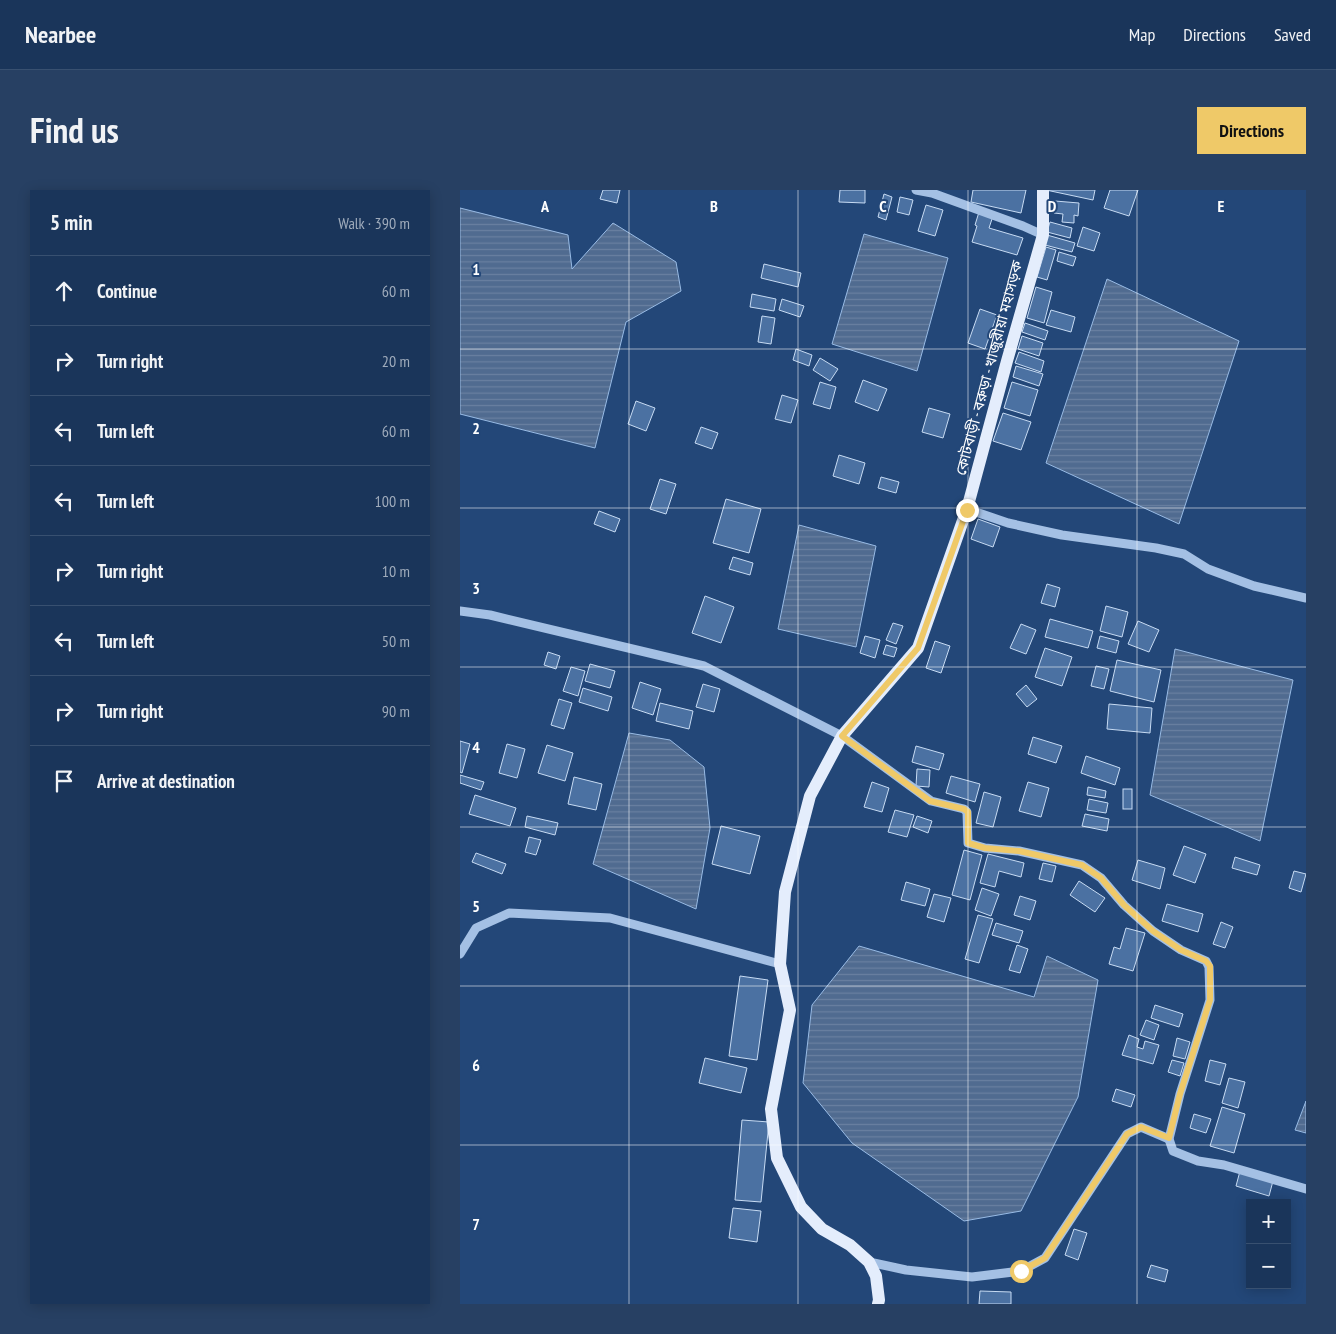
<!DOCTYPE html>
<meta charset="utf-8">
<style>
:root{--surface:#1a355a;--page:#274063;--text:#f1f3f6;--muted:#9fabbb;--line:#385070;--accent:#efc968}
body{margin:0;font-family:"PT Sans Narrow","Noto Sans Bengali",sans-serif;background:var(--page);color:var(--text)}
.controls{position:absolute;right:15px;bottom:15px;display:grid;overflow:hidden;border-radius:0px;box-shadow:0 2px 12px #0003}
.controls button{width:45px;height:45px;display:grid;place-items:center;padding:0;border:0;border-bottom:1px solid var(--line);background:var(--surface);color:var(--text);font:25px sans-serif}
.stop{position:absolute;width:15px;height:15px;margin:-11px;border:4px solid #efc968;border-radius:50%;background:#fff}
.stop.end{background:#efc968;border-color:#fff;box-shadow:0 1px 5px #0008}
.list{margin:0;padding:0;list-style:none}
h2{display:flex;justify-content:space-between;align-items:center;height:65px;margin:0;padding:0 20px;font-size:21px}
h2 small{font-size:16px;font-weight:400;color:var(--muted)}
.list li{display:grid;grid-template-columns:32px 1fr auto;gap:15px;align-items:center;box-sizing:border-box;height:70px;padding:0 20px;border-top:1px solid var(--line)}
.list b{display:block;font-size:19px;white-space:nowrap}
.list em{font-size:16px;font-style:normal;color:var(--muted)}
.icon{flex:none;width:28px;height:28px;fill:none;stroke:currentColor;stroke-width:2;stroke-linecap:round;stroke-linejoin:round}
.map{position:relative;flex:none;width:846px;height:1114px;overflow:hidden;border-radius:0px}
header{display:flex;align-items:center;gap:30px;box-sizing:border-box;height:70px;padding:0 25px;background:var(--surface);border-bottom:1px solid var(--line)}
header strong{font-size:24px}
nav{display:flex;gap:28px;margin-inline-start:auto;font-size:18px}
.intro{display:flex;align-items:center;justify-content:space-between;box-sizing:border-box;height:120px;padding:0 30px}
h1{margin:0;font-size:35px}
.button{padding:12px 22px;border-radius:0px;background:var(--accent);color:#111;font-size:18px;font-weight:700}
main{display:flex;gap:30px;padding:0 30px}
aside{flex:1;background:var(--surface);border-radius:0px;box-shadow:0 2px 12px #0003}
.map>svg:first-child{display:block}
.water{fill:url(#water-rules);stroke:#98bbe5}
.building{fill:#4b71a2;stroke:#c7dbf3}
.lines{fill:none;stroke-linecap:round;stroke-linejoin:round}
.minor{stroke:#a4c0e4;stroke-width:9}
.major{stroke:#e4edfc;stroke-width:12}
.route{stroke:#efc968;stroke-width:6}
.grid{fill:none;stroke:#fff;stroke-width:1;stroke-opacity:0.55}
.labels{text-anchor:middle;stroke-width:4;stroke-linejoin:round;paint-order:stroke}
.street-label{font-size:15px;fill:#fff;stroke:#234778}
.grid-label{font-size:16px;text-anchor:middle;font-weight:bold;fill:#fff;stroke:#234778;stroke-width:4;stroke-linejoin:round;paint-order:stroke}
</style>
<header>
<strong>Nearbee</strong>
<nav><a>Map</a><a>Directions</a><a>Saved</a></nav>
</header>
<div class="intro"><h1>Find us</h1><a class="button">Directions</a></div>
<main>
<aside>
<h2>5 min<small>Walk · 390 m</small></h2>
<ul class="list">
<li><svg class="icon" aria-label="ahead" viewBox="0 0 24 24"><path d="M12 20V5M6 11l6-6 6 6"/></svg><div><b>Continue</b></div><em>60 m</em></li>
<li><svg class="icon" aria-label="right" viewBox="0 0 24 24"><path d="M7 20v-9h11M14 6l5 5-5 5"/></svg><div><b>Turn right</b></div><em>20 m</em></li>
<li><svg class="icon" aria-label="left" viewBox="0 0 24 24"><path d="M17 20v-9H6M10 6l-5 5 5 5"/></svg><div><b>Turn left</b></div><em>60 m</em></li>
<li><svg class="icon" aria-label="left" viewBox="0 0 24 24"><path d="M17 20v-9H6M10 6l-5 5 5 5"/></svg><div><b>Turn left</b></div><em>100 m</em></li>
<li><svg class="icon" aria-label="right" viewBox="0 0 24 24"><path d="M7 20v-9h11M14 6l5 5-5 5"/></svg><div><b>Turn right</b></div><em>10 m</em></li>
<li><svg class="icon" aria-label="left" viewBox="0 0 24 24"><path d="M17 20v-9H6M10 6l-5 5 5 5"/></svg><div><b>Turn left</b></div><em>50 m</em></li>
<li><svg class="icon" aria-label="right" viewBox="0 0 24 24"><path d="M7 20v-9h11M14 6l5 5-5 5"/></svg><div><b>Turn right</b></div><em>90 m</em></li>
<li><svg class="icon" aria-label="arrive" viewBox="0 0 24 24"><path d="M6 21V4h12l-3 4 3 4H6"/></svg><div><b>Arrive at destination</b></div></li>
</ul>
</aside>
<div class="map">
<svg width="846" height="1114" viewBox="0 0 846 1114">
<defs>
<pattern id="water-rules" width="6" height="5" patternUnits="userSpaceOnUse" patternTransform="scale(1.25)"><rect width="6" height="5" fill="#506b90"/><path d="M0 2.5h6" fill="none" stroke="#6a81a1"/></pattern>
</defs>
<rect width="100%" height="100%" fill="#234778"/>
<g class="water">
<polygon points="0,18 108,45 112,79 153,33 216,72 221,101 166,132 135,258 0,224"/>
<polygon points="404,44 488,68 457,181 372,154"/>
<polygon points="647,89 779,151 719,334 586,273"/>
<polygon points="339,335 416,356 396,457 318,439"/>
<polygon points="715,459 833,490 800,651 690,605"/>
<polygon points="169,543 210,550 244,577 250,638 236,719 133,674"/>
<polygon points="399,756 574,807 587,766 638,790 618,907 561,1021 504,1031 392,953 343,893 352,815"/>
<polygon points="846,911 846,943 835,940"/>
</g>
<g class="building">
<polygon points="143,0 160,0 157,13 140,9"/>
<polygon points="380,0 405,0 405,13 379,12"/>
<polygon points="513,0 566,0 561,23 511,12"/>
<polygon points="586,0 635,0 633,10"/>
<polygon points="650,0 678,0 669,26 644,18"/>
<polygon points="424,4 432,7 426,30 418,27"/>
<polygon points="440,7 453,10 449,25 437,22"/>
<polygon points="595,11 619,13 618,26 614,25 614,33 602,32 603,24 594,23"/>
<polygon points="466,15 483,20 475,46 458,41"/>
<polygon points="519,22 533,26 529,38 563,48 557,65 512,52 517,36 515,35"/>
<polygon points="590,32 612,38 610,48 587,42"/>
<polygon points="623,37 640,43 634,61 617,56"/>
<polygon points="587,45 615,53 612,62 585,55"/>
<polygon points="586,57 596,60 587,90 577,87"/>
<polygon points="599,62 616,67 613,76 597,71"/>
<polygon points="304,74 341,83 338,97 301,88"/>
<polygon points="576,97 592,102 584,133 567,128"/>
<polygon points="292,104 316,109 314,121 290,117"/>
<polygon points="322,109 344,116 340,127 319,120"/>
<polygon points="520,119 537,125 525,159 508,153"/>
<polygon points="591,120 615,127 611,142 586,135"/>
<polygon points="302,126 315,128 311,154 298,152"/>
<polygon points="565,133 588,141 585,150 562,142"/>
<polygon points="562,146 583,153 579,166 558,159"/>
<polygon points="336,159 352,165 349,176 333,170"/>
<polygon points="559,162 584,171 581,182 555,173"/>
<polygon points="360,168 378,179 370,191 353,180"/>
<polygon points="556,176 583,184 579,196 553,187"/>
<polygon points="403,190 427,199 418,221 395,212"/>
<polygon points="360,192 376,197 370,219 353,214"/>
<polygon points="552,192 578,200 570,226 544,218"/>
<polygon points="322,205 338,210 331,233 315,229"/>
<polygon points="176,211 195,218 186,241 168,234"/>
<polygon points="469,218 490,224 483,248 462,242"/>
<polygon points="543,223 571,232 561,260 533,251"/>
<polygon points="241,237 258,243 252,259 235,253"/>
<polygon points="379,265 405,273 399,294 373,286"/>
<polygon points="421,287 439,292 436,303 418,298"/>
<polygon points="200,289 216,294 206,324 190,319"/>
<polygon points="266,309 301,319 289,363 253,353"/>
<polygon points="139,321 160,329 155,342 134,334"/>
<polygon points="518,329 540,337 533,357 511,349"/>
<polygon points="273,367 293,373 290,385 269,379"/>
<polygon points="587,394 600,398 595,417 581,413"/>
<polygon points="245,406 274,417 261,453 232,443"/>
<polygon points="646,416 668,422 662,447 640,441"/>
<polygon points="590,429 633,441 628,458 585,447"/>
<polygon points="678,431 699,440 689,462 668,454"/>
<polygon points="433,433 443,436 436,454 426,450"/>
<polygon points="561,434 576,440 566,464 550,458"/>
<polygon points="405,446 420,450 415,468 400,463"/>
<polygon points="640,446 659,451 656,463 637,458"/>
<polygon points="475,451 490,456 481,483 466,478"/>
<polygon points="426,455 437,458 434,467 423,464"/>
<polygon points="585,458 612,467 602,496 575,487"/>
<polygon points="88,462 100,466 96,479 84,475"/>
<polygon points="657,470 701,480 694,512 650,501"/>
<polygon points="130,474 155,481 150,498 125,491"/>
<polygon points="636,476 649,479 644,499 631,496"/>
<polygon points="111,477 125,481 118,506 103,501"/>
<polygon points="180,492 201,499 193,525 172,518"/>
<polygon points="243,494 260,499 254,522 236,517"/>
<polygon points="566,495 577,509 567,517 556,504"/>
<polygon points="123,498 152,507 148,521 119,512"/>
<polygon points="99,509 112,513 104,539 91,535"/>
<polygon points="200,513 233,521 229,539 196,531"/>
<polygon points="649,514 692,518 690,543 647,539"/>
<polygon points="573,547 602,556 596,573 568,564"/>
<polygon points="0,551 10,554 2,583 0,582"/>
<polygon points="47,554 65,559 57,588 39,583"/>
<polygon points="87,555 113,563 105,591 78,583"/>
<polygon points="456,556 484,564 479,580 452,572"/>
<polygon points="626,566 660,578 655,595 621,583"/>
<polygon points="457,579 470,580 469,597 456,596"/>
<polygon points="0,585 24,592 21,600 0,593"/>
<polygon points="491,586 520,594 515,612 486,603"/>
<polygon points="114,587 142,594 136,620 108,614"/>
<polygon points="412,592 429,598 422,622 404,617"/>
<polygon points="568,592 589,598 581,627 559,621"/>
<polygon points="628,597 646,601 645,608 627,605"/>
<rect x="663" y="599" width="9" height="20"/>
<polygon points="524,602 541,607 533,637 516,633"/>
<polygon points="15,605 56,618 50,636 9,624"/>
<polygon points="629,609 648,613 646,623 627,620"/>
<polygon points="435,620 454,625 447,647 428,642"/>
<polygon points="625,624 649,629 647,641 622,636"/>
<polygon points="67,626 98,633 95,645 65,637"/>
<polygon points="457,626 472,631 468,643 453,637"/>
<polygon points="261,636 300,646 290,684 252,674"/>
<polygon points="69,647 81,650 76,665 65,662"/>
<polygon points="724,656 746,664 735,693 713,685"/>
<polygon points="504,660 522,665 510,710 492,705"/>
<polygon points="16,663 46,674 42,684 12,672"/>
<polygon points="528,664 564,673 561,687 539,681 535,697 520,693"/>
<polygon points="775,667 800,675 797,685 772,678"/>
<polygon points="678,670 705,678 700,699 672,690"/>
<polygon points="583,673 596,676 592,692 579,689"/>
<polygon points="834,681 846,684 841,702 829,698"/>
<polygon points="619,691 645,708 635,722 610,705"/>
<polygon points="446,692 470,699 465,716 441,710"/>
<polygon points="522,698 539,704 531,726 515,720"/>
<polygon points="474,704 491,708 484,732 467,727"/>
<polygon points="560,706 576,711 570,730 554,725"/>
<polygon points="707,714 743,724 738,742 702,731"/>
<polygon points="518,725 533,729 519,773 505,769"/>
<polygon points="761,732 773,737 765,758 753,754"/>
<polygon points="536,733 563,741 559,753 532,745"/>
<polygon points="666,738 685,743 673,781 649,774 654,757 660,759"/>
<polygon points="557,755 568,759 560,783 549,780"/>
<polygon points="280,786 308,790 297,870 269,866"/>
<polygon points="695,815 723,824 719,837 691,828"/>
<polygon points="686,830 699,835 694,850 680,845"/>
<polygon points="669,845 679,849 677,857 683,859 685,851 699,855 693,874 662,865"/>
<polygon points="717,848 730,852 725,869 713,866"/>
<polygon points="245,868 287,878 281,903 239,893"/>
<polygon points="712,870 724,873 720,886 708,882"/>
<polygon points="750,870 766,874 760,895 745,891"/>
<polygon points="769,888 785,892 778,918 762,913"/>
<polygon points="656,899 675,905 671,917 652,911"/>
<polygon points="762,917 785,924 774,963 750,956"/>
<polygon points="734,924 751,929 746,943 730,938"/>
<polygon points="282,930 309,932 301,1012 275,1010"/>
<polygon points="780,981 813,991 809,1006 776,996"/>
<polygon points="273,1018 301,1021 297,1052 269,1048"/>
<polygon points="614,1039 627,1043 618,1070 605,1065"/>
<polygon points="691,1075 708,1080 705,1092 687,1087"/>
<polygon points="520,1101 551,1102 551,1114 519,1114"/>
</g>
<g class="lines">
<g class="minor">
<polyline points="456,0 472,3 563,36 583,45"/>
<polyline points="507,319 548,333 602,345 696,358 724,364 748,379 794,396 846,408"/>
<polyline points="0,421 30,425 244,476 382,546 471,611 504,619 507,622 508,653 525,658 559,661 622,675 641,688 664,715 693,741 721,760 746,771 749,777 750,810 720,904 709,949 713,961 738,971 764,975 846,999"/>
<polyline points="0,764 16,738 49,723 150,728 320,774"/>
<polyline points="409,1072 446,1080 512,1087 561,1081 585,1068 667,944 681,937 709,949"/>
</g>
<polyline class="major" points="418,1114 419,1110 416,1086 409,1072 390,1055 362,1039 341,1017 317,968 311,919 330,820 320,774 325,702 350,606 382,546 458,458 507,319 547,171 583,45 583,0"/>
</g>
<g class="lines">
<polyline class="route" points="507,320 458,458 382,546 470,611 504,619 508,622 508,653 525,658 559,661 622,675 641,688 664,715 693,741 721,760 746,771 750,776 750,810 720,904 709,948 681,937 667,944 585,1068 561,1081"/>
</g>
<path class="grid" d="M169 0V1114M338 0V1114M508 0V1114M677 0V1114M0 159H846M0 318H846M0 477H846M0 637H846M0 796H846M0 955H846"/>
<g class="labels">
<g class="street-label">
<text transform="translate(529 178) rotate(-75)" y="5">কোটবাড়ী - বরুড়া - খাজুরীয়া মহাসড়ক</text>
</g>
</g>
<g class="grid-label">
<text x="85" y="22">A</text>
<text x="254" y="22">B</text>
<text x="423" y="22">C</text>
<text x="592" y="22">D</text>
<text x="761" y="22">E</text>
<text x="16" y="85">1</text>
<text x="16" y="244">2</text>
<text x="16" y="404">3</text>
<text x="16" y="563">4</text>
<text x="16" y="722">5</text>
<text x="16" y="881">6</text>
<text x="16" y="1040">7</text>
</g>
</svg>
<div class="controls">
<button>+</button>
<button>−</button>
</div>
<div class="stop" style="left:561px;top:1081px"></div>
<div class="stop end" style="left:507px;top:320px"></div>
</div>
</main>
